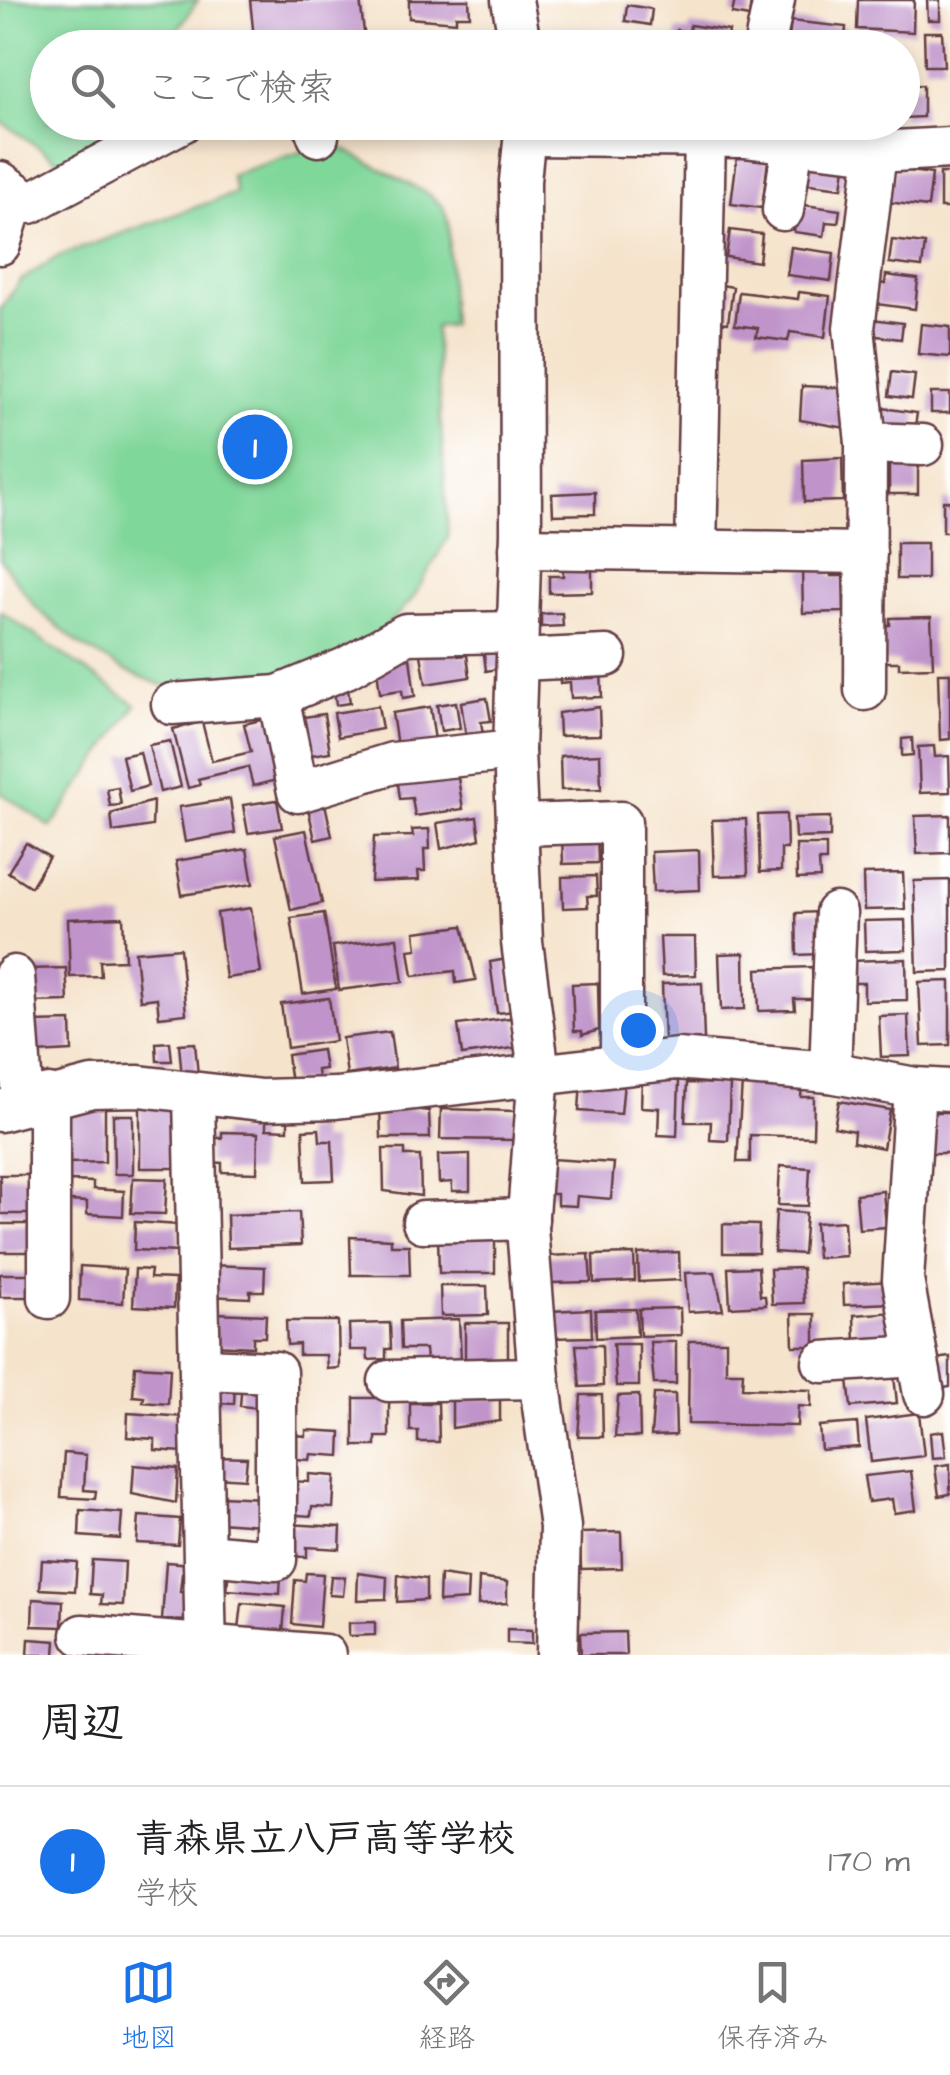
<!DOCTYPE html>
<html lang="ja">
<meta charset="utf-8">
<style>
:root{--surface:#fff;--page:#f6f6f6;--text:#202124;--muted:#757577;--line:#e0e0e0;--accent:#1a73e8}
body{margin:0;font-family:"Architects Daughter","Klee One",sans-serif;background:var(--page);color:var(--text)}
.you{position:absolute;left:638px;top:1030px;width:35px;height:35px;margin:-25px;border:8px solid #fff;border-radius:50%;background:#1a73e8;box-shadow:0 0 0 15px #1a73e833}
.badge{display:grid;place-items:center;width:65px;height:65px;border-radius:50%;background:var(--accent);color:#fff;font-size:32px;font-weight:700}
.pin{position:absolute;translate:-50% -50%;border:5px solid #fff;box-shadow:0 2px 10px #0006}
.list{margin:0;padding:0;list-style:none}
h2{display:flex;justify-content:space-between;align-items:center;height:130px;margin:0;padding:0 40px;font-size:42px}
h2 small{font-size:32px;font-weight:400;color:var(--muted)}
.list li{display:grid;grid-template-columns:65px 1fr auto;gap:30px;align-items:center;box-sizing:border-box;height:150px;padding:0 40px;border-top:2px solid var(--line)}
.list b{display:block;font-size:38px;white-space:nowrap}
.list p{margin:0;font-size:32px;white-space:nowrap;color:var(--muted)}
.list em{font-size:32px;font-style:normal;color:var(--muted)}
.icon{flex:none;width:55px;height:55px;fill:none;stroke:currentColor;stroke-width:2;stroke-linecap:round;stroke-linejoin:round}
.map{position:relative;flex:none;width:950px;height:1655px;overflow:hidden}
.search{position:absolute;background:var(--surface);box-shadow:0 5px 15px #0003;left:30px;right:30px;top:30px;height:110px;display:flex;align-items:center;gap:25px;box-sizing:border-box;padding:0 35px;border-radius:55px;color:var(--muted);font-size:38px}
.sheet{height:280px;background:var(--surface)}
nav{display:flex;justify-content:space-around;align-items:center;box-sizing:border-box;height:140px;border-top:2px solid var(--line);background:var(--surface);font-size:28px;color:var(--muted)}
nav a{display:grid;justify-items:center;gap:5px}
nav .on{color:var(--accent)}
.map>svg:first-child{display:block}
.green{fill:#80d79a;stroke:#657b62;stroke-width:2.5}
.building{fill:#c094ca}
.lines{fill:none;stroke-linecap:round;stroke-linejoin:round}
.minor-casing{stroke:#643c43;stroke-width:45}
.minor{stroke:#fff;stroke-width:40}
</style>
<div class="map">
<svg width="950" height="1655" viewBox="0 0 950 1655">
<rect width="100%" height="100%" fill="#fff"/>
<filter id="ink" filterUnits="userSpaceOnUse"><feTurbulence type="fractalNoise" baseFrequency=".01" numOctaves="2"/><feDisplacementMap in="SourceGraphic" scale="20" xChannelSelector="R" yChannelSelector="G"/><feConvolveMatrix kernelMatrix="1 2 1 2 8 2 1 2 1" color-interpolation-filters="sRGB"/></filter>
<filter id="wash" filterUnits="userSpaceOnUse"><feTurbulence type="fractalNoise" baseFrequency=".0048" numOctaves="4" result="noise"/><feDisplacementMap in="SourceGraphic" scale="40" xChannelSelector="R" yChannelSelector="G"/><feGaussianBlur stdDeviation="2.25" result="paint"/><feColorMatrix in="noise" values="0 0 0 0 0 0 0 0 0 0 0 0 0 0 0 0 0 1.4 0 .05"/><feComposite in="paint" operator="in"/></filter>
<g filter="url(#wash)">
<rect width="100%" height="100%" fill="#f5e3cb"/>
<g class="green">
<polygon points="0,0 198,0 166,47 48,48 48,122 116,123 80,175 0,121"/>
<polygon points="338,146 430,195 443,207 448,221 451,325 435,327 448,537 413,598 376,638 295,679 172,689 126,671 79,644 37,609 0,559 0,310 20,281 59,256 236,193 231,175 309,149"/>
<polygon points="0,611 136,705 51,827 0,792"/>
</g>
<g id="blocks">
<g class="building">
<polygon points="250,0 360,0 366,48 255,48"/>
<polygon points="409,0 469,0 470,16 456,16 456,22 409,18"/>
<polygon points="735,0 751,2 749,17 732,14"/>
<polygon points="858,0 914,0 913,32 857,29"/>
<polygon points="927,0 940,0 940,20 928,20"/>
<polygon points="627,5 652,9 650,25 625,21"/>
<polygon points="791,21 846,27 844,48 788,48"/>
<polygon points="690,25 729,31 728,38 742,40 741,48 674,48 677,30 689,32"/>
<polygon points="924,32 942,32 944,66 925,66"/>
<polygon points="542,40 604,45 604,48 541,48"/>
<polygon points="923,85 923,117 902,118 902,86"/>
<polygon points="805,154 846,160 842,188 801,183"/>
<polygon points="737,157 768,161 762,208 731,204"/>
<polygon points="895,169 932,174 928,207 879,201 882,179 893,181"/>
<rect x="940" y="173" width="10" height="35"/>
<polygon points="797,204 840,210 838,223 826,222 824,236 794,232"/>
<polygon points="730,230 762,234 759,262 726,257"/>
<polygon points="892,240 925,244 922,267 889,263"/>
<polygon points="791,247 834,253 831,281 787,275"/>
<polygon points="886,275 918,279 915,309 876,304 878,283 885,284"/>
<polygon points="721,285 733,287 728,323 716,322"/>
<polygon points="739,292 798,299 799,292 830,296 825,337 790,332 788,341 756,337 758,328 735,325"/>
<polygon points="872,319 903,323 901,339 869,335"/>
<polygon points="921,324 950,327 950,357 918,354"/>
<polygon points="892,372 915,375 912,399 889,396"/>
<polygon points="802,386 848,388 846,428 800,420"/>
<rect x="931" y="393" width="19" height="20"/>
<polygon points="876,407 917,413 914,433 874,428"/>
<polygon points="842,458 843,501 804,502 803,460"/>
<rect x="889" y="464" width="29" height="30"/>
<polygon points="595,492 595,514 553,515 552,494"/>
<rect x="943" y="501" width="7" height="31"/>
<rect x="897" y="543" width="30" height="36"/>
<polygon points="592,565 592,592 549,593 549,576 563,576 563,566"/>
<polygon points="831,568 831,576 843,576 844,612 803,613 802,569"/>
<polygon points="562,613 563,626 541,627 541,614"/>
<polygon points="931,617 933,667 899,668 899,662 881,662 880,625 890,625 890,618"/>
<polygon points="456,644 458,656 467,655 470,677 426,684 420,649"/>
<polygon points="498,644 502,668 486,671 483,646"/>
<polygon points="410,658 415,696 403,698 402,690 380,693 377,669 383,662"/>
<polygon points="601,668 602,697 571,698 570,682 560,683 560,669"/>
<polygon points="938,673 950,673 950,739 940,740"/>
<polygon points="348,689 350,703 336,705 334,691"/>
<polygon points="487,698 491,721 481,722 483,734 466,737 461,702"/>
<polygon points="456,702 460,728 441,731 437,705"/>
<polygon points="378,706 382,729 338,737 334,713"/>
<polygon points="430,707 436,747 397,746 392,713"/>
<polygon points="599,707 600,735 559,736 558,713"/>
<polygon points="324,714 330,752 305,756 291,719"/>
<polygon points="274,717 288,777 253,786 248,767 198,779 200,785 188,788 173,729 202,722 212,761 251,752 244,724"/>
<polygon points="912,738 913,755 902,756 902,739"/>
<polygon points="170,741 181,787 160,792 149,745"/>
<polygon points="934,746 935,757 949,756 950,792 920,793 918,747"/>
<polygon points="140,752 148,786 130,791 122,756"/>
<polygon points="600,754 601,789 561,790 560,756"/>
<polygon points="456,766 463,809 415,816 412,798 400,799 397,776"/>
<polygon points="118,787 121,805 110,806 107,789"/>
<polygon points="230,799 235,833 185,842 179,807"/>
<polygon points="324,799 332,836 315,840 307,803"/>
<polygon points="277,800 282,828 248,833 243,805"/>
<polygon points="153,801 152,826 113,832 111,814"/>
<polygon points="786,814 787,849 781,849 781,871 760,872 758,815"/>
<polygon points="950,815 950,853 917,854 915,816"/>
<polygon points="477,817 480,839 441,849 437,823"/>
<polygon points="830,817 830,837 795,838 794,818"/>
<polygon points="746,819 748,875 714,876 712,820"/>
<polygon points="429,829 430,849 424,849 425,871 418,871 419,880 371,882 374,837 413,836 412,830"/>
<polygon points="306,830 322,903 291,910 275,836"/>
<polygon points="597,833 598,863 563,864 562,834"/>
<polygon points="26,843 49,857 31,887 8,872"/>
<polygon points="796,845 826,845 826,861 819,861 820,878 797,879"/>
<polygon points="247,849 253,884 182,895 176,861"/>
<polygon points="699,850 700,890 653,892 651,852"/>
<polygon points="903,873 905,909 864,910 863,874"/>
<polygon points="596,876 597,896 587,896 588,907 563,908 562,877"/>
<polygon points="950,880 950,971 917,972 914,881"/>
<polygon points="251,908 261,973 226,978 217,913"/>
<polygon points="819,912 820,954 797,955 796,913"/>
<polygon points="324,913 336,989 303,994 291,918"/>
<polygon points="123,917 125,960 100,961 101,976 70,977 68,919"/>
<polygon points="905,920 906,950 865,951 864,921"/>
<polygon points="463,926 476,980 456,983 455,971 413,976 409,950 417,949 415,932"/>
<polygon points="660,937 695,937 696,975 662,976"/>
<polygon points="397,938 403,982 339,990 333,946"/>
<polygon points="180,948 186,1014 159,1017 157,998 140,1000 135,952"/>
<polygon points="744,953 745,1009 721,1010 719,954"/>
<polygon points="507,959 514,1011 497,1013 490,962"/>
<polygon points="906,959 907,1000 864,1001 864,983 851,983 850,961"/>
<polygon points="812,967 813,999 794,999 795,1010 759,1011 757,969"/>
<polygon points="66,968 68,1001 31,1002 29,969"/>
<polygon points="950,981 950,1045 922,1046 919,982"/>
<polygon points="598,983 599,1030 582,1035 582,1031 574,1031 572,984"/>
<polygon points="702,983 704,1039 664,1040 662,984"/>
<polygon points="329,998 335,1041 287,1048 281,1004"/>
<polygon points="908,1015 910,1056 881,1057 879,1016"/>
<polygon points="517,1017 521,1047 462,1055 458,1025"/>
<polygon points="71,1021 72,1051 35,1053 34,1022"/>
<polygon points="390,1032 395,1068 347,1075 342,1038"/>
<polygon points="170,1042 172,1061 157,1061 156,1043"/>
<polygon points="195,1043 198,1075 182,1077 179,1044"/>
<polygon points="322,1050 325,1069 317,1070 318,1079 291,1083 287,1055"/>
<polygon points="581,1079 624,1082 621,1114 579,1111"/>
<polygon points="642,1079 679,1081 677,1136 658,1135 659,1108 641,1107"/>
<polygon points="742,1082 802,1084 801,1097 814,1097 813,1137 750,1135 750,1162 737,1162"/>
<polygon points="687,1083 730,1084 728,1141 710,1140 711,1122 685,1122"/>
<polygon points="839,1101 890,1110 883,1148 853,1142 854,1131 834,1127"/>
<rect x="140" y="1102" width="36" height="66"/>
<polygon points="380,1105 429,1111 430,1138 381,1138"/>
<polygon points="68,1107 105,1107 105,1162 68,1163"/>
<polygon points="441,1109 516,1111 515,1140 440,1139"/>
<rect x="928" y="1112" width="22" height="41"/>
<polygon points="113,1115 133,1115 133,1174 114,1174"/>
<polygon points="266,1117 288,1117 288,1130 266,1129"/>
<polygon points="319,1129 320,1141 332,1141 334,1180 305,1181 303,1130"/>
<polygon points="222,1132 258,1133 257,1173 222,1172 222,1163 208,1162 208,1138 222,1138"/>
<polygon points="383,1149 405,1149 405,1156 420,1156 421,1196 384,1191"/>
<polygon points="470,1154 470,1191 452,1191 452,1182 439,1183 438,1155"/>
<polygon points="551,1159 614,1163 611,1199 577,1196 576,1206 557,1205 557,1194 549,1194"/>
<polygon points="780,1166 810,1168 808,1206 778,1205"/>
<rect x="0" y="1175" width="36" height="39"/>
<polygon points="133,1178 167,1179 165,1214 131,1213"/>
<polygon points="70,1181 93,1182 93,1189 124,1191 123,1216 87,1214 87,1202 69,1201"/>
<polygon points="883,1191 886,1227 859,1229 856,1194"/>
<polygon points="776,1211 806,1213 803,1254 774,1252"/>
<polygon points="299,1212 301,1245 228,1248 227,1215"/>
<polygon points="844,1221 846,1256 817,1258 815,1223"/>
<polygon points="135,1222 179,1225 178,1252 134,1250"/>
<polygon points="0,1224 35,1224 36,1252 0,1252"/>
<polygon points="723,1224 759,1225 758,1253 723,1253"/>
<polygon points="495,1234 495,1273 439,1273 438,1235"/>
<polygon points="350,1237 391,1239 391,1245 409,1245 410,1275 351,1275"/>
<polygon points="679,1252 680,1280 639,1282 638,1254"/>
<polygon points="589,1254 591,1282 550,1283 549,1256"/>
<polygon points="634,1254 635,1281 594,1283 593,1255"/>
<polygon points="208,1265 265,1267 264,1291 250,1291 250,1298 207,1296"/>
<polygon points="80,1266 125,1269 123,1303 79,1300"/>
<polygon points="758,1267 760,1296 765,1296 766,1305 730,1307 728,1268"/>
<polygon points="802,1268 804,1303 772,1304 770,1269"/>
<polygon points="135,1269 151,1270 150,1278 175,1279 174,1308 133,1306"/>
<polygon points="715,1272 723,1310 688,1312 685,1273"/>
<polygon points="0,1274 33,1274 34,1297 0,1297"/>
<polygon points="892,1281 893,1303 844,1305 843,1284"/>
<polygon points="440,1286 487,1286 488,1315 441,1316"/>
<polygon points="680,1308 681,1335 640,1336 639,1309"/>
<polygon points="591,1309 592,1337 551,1338 550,1311"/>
<polygon points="636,1309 637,1336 596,1338 595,1310"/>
<polygon points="895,1312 897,1343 855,1344 854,1315"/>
<polygon points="214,1313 266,1315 265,1337 253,1337 253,1347 213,1345"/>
<polygon points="792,1314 815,1314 815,1346 793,1346"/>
<polygon points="459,1319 461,1360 426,1361 425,1349 401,1349 400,1321"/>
<polygon points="286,1321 338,1321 339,1368 327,1369 326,1355 299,1355 299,1344 287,1345"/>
<polygon points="390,1323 391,1349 386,1349 386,1359 368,1360 367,1350 350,1350 349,1324"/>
<rect x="465" y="1323" width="43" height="40"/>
<polygon points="689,1341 726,1341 726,1372 743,1372 742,1388 811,1390 811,1407 798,1406 797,1426 688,1424"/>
<polygon points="650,1342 676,1342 676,1384 654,1384"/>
<polygon points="613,1344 639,1344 639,1386 616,1386"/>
<polygon points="576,1345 602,1345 603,1386 580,1387"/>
<polygon points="950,1357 950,1387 938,1389 934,1359"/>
<polygon points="135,1366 170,1368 168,1404 143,1402 144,1397 133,1396"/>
<polygon points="894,1376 897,1403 851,1407 848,1379"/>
<polygon points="242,1381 261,1383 260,1408 240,1406"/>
<polygon points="215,1383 235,1385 234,1404 214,1403"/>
<polygon points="654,1394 675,1394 676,1435 651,1436"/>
<polygon points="581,1395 602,1395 603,1437 578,1437"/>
<polygon points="639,1395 640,1437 615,1437 618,1396"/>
<polygon points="354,1398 389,1398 389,1437 376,1437 376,1446 354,1446"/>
<polygon points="452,1398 500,1398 500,1421 452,1428"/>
<polygon points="410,1403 438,1403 439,1442 418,1442 418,1431 410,1431"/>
<polygon points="128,1413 185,1417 183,1452 155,1450 155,1439 127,1437"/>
<polygon points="919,1413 924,1456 871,1462 866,1420"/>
<polygon points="857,1423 859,1447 821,1450 819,1426"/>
<polygon points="306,1430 341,1432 340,1456 311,1454 310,1460 295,1459 296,1435 306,1436"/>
<polygon points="943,1431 946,1457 932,1458 930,1433"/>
<polygon points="64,1453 86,1455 84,1490 96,1491 95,1499 61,1497"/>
<polygon points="216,1457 247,1458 245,1479 215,1477"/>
<polygon points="950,1464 950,1494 939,1496 935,1466"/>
<polygon points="134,1465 178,1469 176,1503 132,1494"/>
<polygon points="911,1471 916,1510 894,1513 892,1499 868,1502 864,1476"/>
<polygon points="309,1474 335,1476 333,1508 312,1507 311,1516 286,1514 288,1481 309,1482"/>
<polygon points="221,1496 263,1498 261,1525 219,1522"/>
<polygon points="80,1510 122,1513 120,1539 79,1536"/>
<polygon points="139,1516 180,1519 178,1545 137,1543"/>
<polygon points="286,1524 341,1527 340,1549 307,1547 307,1557 284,1556"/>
<polygon points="621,1532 622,1568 581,1569 580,1533"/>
<polygon points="42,1560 77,1562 75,1591 40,1589"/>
<polygon points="92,1560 125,1562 123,1605 101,1604 102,1595 90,1594"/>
<polygon points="166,1562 192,1564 191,1573 182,1573 180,1592 191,1593 190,1621 162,1620"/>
<polygon points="229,1569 281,1573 280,1594 227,1590"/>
<polygon points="306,1573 323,1574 319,1627 292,1624 295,1580 305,1581"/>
<polygon points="358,1573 387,1577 386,1599 357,1600"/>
<polygon points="398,1575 426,1579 426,1600 397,1602"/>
<polygon points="440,1575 468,1579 467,1600 439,1602"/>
<polygon points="331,1576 345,1577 343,1596 329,1595"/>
<polygon points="479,1578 507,1582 507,1603 478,1605"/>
<polygon points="33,1599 63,1601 62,1627 32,1626"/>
<polygon points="242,1603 285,1607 283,1633 239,1629"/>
<polygon points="375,1622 375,1635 349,1636 349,1623"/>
<polygon points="507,1629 532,1630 532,1644 507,1643"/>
<polygon points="625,1632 626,1655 581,1655 580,1633"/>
<polygon points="29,1639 56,1641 55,1655 28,1655"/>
</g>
</g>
</g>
<g filter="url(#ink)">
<use href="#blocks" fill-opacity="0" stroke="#643c43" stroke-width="2.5"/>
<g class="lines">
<g class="minor-casing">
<g id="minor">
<polyline points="512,0 521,48"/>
<polyline points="764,48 774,0"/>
<polyline points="313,122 318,136"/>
<polyline points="526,122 520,181 521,532 514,750 522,942 539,1072 527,1228 539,1378 560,1527 557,1655"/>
<polyline points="527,135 744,137 876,152 950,148"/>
<polyline points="876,152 854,328 866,443 923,445"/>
<polyline points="0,182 30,203 182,122"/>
<polyline points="783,210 793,142"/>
<polyline points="0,244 16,193"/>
<polyline points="520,548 866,553"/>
<polyline points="696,550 705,137"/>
<polyline points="518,660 606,656"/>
<polyline points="865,690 866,443"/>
<polyline points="278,696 298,792 393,763 514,750"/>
<polyline points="172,704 278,696 346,668 406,634 517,632"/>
<polyline points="517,825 621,822 621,1064"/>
<polyline points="14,976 23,1104"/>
<polyline points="830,1072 836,913"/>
<polyline points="915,1088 903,1280 924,1394"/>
<polyline points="194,1095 206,1655"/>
<polyline points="0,1111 92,1087 139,1086 261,1100 336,1098 677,1059 830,1072 915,1088 950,1090"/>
<polyline points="423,1222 528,1219"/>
<polyline points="49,1298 49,1095"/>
<polyline points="823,1362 917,1356"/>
<polyline points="203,1369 276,1372 276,1560 205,1554"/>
<polyline points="389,1381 539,1378"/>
<polyline points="82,1635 325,1655"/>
</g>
</g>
<use href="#minor" class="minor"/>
</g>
</g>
</svg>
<div class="you"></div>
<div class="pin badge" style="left:255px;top:447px">1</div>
<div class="search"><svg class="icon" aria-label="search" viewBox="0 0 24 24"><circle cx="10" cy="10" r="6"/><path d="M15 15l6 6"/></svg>ここで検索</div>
</div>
<section class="sheet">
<h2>周辺<small></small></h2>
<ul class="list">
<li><span class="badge">1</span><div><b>青森県立八戸高等学校</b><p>学校</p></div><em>170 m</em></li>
</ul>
</section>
<nav>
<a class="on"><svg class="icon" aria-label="map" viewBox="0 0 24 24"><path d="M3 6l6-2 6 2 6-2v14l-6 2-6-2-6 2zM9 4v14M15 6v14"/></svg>地図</a>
<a><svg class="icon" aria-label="directions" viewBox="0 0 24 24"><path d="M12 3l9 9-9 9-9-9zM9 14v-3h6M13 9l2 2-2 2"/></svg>経路</a>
<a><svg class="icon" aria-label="saved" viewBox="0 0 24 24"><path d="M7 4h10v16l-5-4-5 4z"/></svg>保存済み</a>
</nav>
